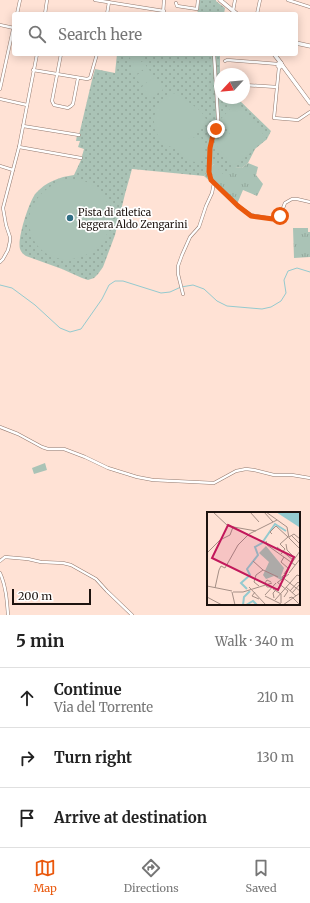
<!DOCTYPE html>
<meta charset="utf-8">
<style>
:root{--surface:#fff;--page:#f2f2f2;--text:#222;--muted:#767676;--line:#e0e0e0;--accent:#ea580c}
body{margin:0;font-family:Merriweather,serif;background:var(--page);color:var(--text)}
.compass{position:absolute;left:214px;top:68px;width:36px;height:36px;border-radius:50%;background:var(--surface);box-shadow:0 2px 10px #0003;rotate:244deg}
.scale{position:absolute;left:12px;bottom:10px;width:79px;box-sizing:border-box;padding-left:4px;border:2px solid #1d130f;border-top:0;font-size:11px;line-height:14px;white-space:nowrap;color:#1d130f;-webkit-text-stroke:3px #fff;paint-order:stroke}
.stop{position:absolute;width:12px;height:12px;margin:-9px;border:3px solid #ea580c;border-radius:50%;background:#fff}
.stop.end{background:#ea580c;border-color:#fff;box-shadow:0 1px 4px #0008}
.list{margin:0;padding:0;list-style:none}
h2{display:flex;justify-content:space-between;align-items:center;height:52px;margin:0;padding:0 16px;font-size:17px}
h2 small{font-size:13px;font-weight:400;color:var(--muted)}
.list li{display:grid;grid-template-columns:26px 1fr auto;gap:12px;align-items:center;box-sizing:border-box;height:60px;padding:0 16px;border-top:1px solid var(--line)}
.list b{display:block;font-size:15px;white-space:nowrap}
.list p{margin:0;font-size:13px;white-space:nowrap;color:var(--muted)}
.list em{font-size:13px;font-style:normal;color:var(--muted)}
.icon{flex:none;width:22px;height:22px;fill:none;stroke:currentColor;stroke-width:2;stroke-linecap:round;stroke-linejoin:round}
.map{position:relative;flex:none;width:310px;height:615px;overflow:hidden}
.search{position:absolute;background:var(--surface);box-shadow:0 2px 10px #0003;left:12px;right:12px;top:12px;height:44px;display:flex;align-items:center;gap:10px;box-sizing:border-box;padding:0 14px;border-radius:4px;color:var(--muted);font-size:15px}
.sheet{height:232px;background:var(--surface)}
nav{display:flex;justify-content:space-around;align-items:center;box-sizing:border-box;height:56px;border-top:1px solid var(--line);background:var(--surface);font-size:11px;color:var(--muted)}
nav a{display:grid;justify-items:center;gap:2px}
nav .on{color:var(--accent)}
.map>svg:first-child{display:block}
.grass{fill:url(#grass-tufts)}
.park{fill:url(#park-dots)}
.pitch{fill:#aac3b6}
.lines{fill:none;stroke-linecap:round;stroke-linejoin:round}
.stream{stroke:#94cacf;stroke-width:1}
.street-casing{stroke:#947a6f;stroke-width:3.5}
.secondary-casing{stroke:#947a6f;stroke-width:4.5}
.street{stroke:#fff;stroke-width:2.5}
.secondary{stroke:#fff;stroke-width:3.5}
.route{stroke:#ea580c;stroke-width:5}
.poi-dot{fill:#316f85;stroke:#fff;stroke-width:1.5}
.labels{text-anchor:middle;stroke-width:3.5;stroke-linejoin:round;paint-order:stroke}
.poi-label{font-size:10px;fill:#1d130f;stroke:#fff;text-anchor:start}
.inset-river{fill:none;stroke:#94cacf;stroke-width:2}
.inset-road{fill:none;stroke:#a58f86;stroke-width:1}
.view{fill:#c2185b;fill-opacity:0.15;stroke:#c2185b;stroke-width:2}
.inset-edge{fill:none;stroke:#1d130f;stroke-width:2}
</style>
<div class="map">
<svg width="310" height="615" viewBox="0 0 310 615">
<defs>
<pattern id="grass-tufts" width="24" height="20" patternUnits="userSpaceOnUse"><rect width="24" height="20" fill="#aac3b6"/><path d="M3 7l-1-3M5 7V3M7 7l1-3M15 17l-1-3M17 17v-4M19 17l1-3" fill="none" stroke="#92a79b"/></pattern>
<pattern id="park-dots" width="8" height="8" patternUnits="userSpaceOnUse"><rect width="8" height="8" fill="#aac3b6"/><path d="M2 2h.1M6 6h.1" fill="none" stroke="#92a79b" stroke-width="1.8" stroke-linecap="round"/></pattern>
</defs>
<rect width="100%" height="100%" fill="#ffe2d5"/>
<g class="grass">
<polygon points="248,163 258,167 256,175 263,184 257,196 243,190 237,204 214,182 212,183 204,176 214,164 242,168"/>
<polygon points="293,228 308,228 308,232 310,232 310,257 294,258"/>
</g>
<g class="park">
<polygon points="200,0 216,0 216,1 225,8 224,14 197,14"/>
<path d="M117 54H220V98H237L271 131 267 139 255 149 248 163 242 168 233 167 223 174 214 164 204 176 132 169 125 194 115 235 103 267 98 274 94 278 88 280 82 278 62 269 26 256C23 254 21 252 20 249 17 239 29 201 36 193 46 182 59 177 74 175L81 160 84 149 78 147 80 141H76L77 135H79L92 80 95 69 115 73Z"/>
</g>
<g class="pitch">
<polygon points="127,54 150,54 134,64"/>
<polygon points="143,61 147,67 135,75 131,69"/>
<polygon points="148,68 154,78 141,86 135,76"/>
<polygon points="155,78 163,90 150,98 142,86"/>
<path d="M174 93C182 98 208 112 206 122 204 129 193 136 187 139L199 136 201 137C203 142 208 153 204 159 203 161 201 161 199 162 189 163 179 155 176 146L173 148C147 137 148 103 174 93Z"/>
<polygon points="237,101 267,139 253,149 253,151 233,166 215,144 230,133 220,120"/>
<path d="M68 179C75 179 82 180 89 183 107 191 115 214 108 232 98 255 69 267 47 254 35 247 29 234 29 220 30 200 49 183 68 179Z"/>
<polygon points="45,463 47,470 34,474 32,468"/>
</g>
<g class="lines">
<polyline class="stream" points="0,285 12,288 35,305 60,328 70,332 81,329 102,299 109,285 115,281 123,281 161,293 170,292 181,287 193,285 204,289 217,301 227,306 262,309 271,307 281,301 286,293 284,280 288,271 297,268 310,272"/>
<g class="street-casing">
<g id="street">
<polyline points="95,0 164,11"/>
<polyline points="288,0 310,7"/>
<polyline points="176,3 177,6 197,9 198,0"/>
<polyline points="233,11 235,0"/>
<polyline points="17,14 20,0"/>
<polyline points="45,14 47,0"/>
<polyline points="107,14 109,2"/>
<polyline points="163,14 164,0"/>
<polyline points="257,14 260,0"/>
<polyline points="0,25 14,28"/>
<polyline points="61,54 52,101 54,105 68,108 71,106 73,104 78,78"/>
<polyline points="214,54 218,118 218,124 213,135 210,148 209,172 210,177 214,183 220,188 238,206 251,215 273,219 280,216 285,203 292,199 297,199 310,202"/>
<polyline points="225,61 227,60 278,64"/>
<polyline points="279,67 274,118 298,120 310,112"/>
<polyline points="33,70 87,79 90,78 97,54"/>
<polyline points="244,85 277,87"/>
<polyline points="0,89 14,25"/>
<polyline points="0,99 27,105"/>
<polyline points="23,126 79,135"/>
<polyline points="19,147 81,158"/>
<polyline points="0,166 13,170"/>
<polyline points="0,262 3,259 8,250 10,241 10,237 6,225 3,208 19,147 37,54"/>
<polyline points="183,294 178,274 178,266 182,255 190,237 199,227 206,206 212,193 214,183"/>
<polyline points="0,427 18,434 42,447 48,449 64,449 85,457 108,468 137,477 153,480 214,483 236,471 246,469 254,470 274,475 292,475 310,478"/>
<polyline points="0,561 5,557 28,559 41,562 63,563 71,565 96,579 107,591 132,615"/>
<path d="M0 573C6 586 7 601 8 615"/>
</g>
</g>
<g class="secondary-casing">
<g id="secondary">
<polyline points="220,0 237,14"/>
<polyline points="296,43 310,46"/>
<polyline points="274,54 281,63"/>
<polygon points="279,63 281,63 282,65 280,67 278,66"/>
<polyline points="282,65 310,103"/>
</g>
</g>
<use href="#street" class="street"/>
<use href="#secondary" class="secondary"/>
</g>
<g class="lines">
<polyline class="route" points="216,129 213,135 210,148 209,172 211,180 238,206 251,216 273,219 280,216"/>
</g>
<circle class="poi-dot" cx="70" cy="218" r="4"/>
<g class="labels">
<g class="poi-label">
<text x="78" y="216">Pista di atletica<tspan x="78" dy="12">leggera Aldo Zengarini</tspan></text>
</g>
</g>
<g transform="translate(207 512)">
<rect width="93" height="93" fill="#ffe2d5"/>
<path d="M59 34 77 56 74 64 77 67 74 68 67 64 59 67 56 63 62 50 52 41Z" fill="#aac3b6"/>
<path d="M69 0H93V15H92Z" fill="#94cacf"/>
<path class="inset-river" d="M40 77 34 71 43 63 40 57 51 43 48 35 55 31 68 12 79 19M36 93 37 85 43 79M39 93 46 89 50 93"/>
<path class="inset-road" d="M6 0 21 14 49 19M43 0 52 10M57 0 66 10M59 0 80 15 82 26 93 37M65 22 63 20 69 14 81 25M84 23 93 32M82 25 87 22 93 27M59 29 60 33 88 53M79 32 80 38 88 46M70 35 86 48M0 41 13 28 23 23 26 15M74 42 78 37 73 32 81 25M77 45 74 50 81 56M46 49 56 58 71 65M82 61 93 47M77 62 93 39M77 63 75 65 93 79M64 70 60 68 58 71 60 75H64M70 70 81 79 77 85M71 70 82 62M0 74 25 79M52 74 47 70 49 63 56 58M42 75 59 93M79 75 89 84M8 76 12 58 14 54 18 56 31 33 42 22 70 8M66 77 74 82V91M83 79 91 70 93 72M25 80 28 93M26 80H36L65 71M48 80 45 84 52 87M85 81 93 72M58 83 69 71M58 84 74 92M0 85 15 93M67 86 66 81 74 73M82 86 85 85 93 93M68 88 90 63 93 64M76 93 93 81"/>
<path class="view" d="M21 13 87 45 71 78 5 46Z"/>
<rect width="93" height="93" class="inset-edge"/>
</g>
</svg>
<svg class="compass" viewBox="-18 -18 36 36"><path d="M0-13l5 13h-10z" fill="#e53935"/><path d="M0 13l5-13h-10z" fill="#767676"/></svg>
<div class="scale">200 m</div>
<div class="stop" style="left:280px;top:216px"></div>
<div class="stop end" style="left:216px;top:129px"></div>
<div class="search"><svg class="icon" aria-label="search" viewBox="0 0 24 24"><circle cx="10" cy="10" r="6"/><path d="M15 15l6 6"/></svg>Search here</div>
</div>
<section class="sheet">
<h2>5 min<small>Walk · 340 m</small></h2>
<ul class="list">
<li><svg class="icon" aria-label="ahead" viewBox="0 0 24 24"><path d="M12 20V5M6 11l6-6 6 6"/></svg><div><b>Continue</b><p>Via del Torrente</p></div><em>210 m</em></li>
<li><svg class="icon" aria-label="right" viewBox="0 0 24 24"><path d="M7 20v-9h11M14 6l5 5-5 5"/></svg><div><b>Turn right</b></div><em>130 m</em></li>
<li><svg class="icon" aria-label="arrive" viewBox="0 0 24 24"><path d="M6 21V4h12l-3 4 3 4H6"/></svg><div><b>Arrive at destination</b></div></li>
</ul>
</section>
<nav>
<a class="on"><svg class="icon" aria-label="map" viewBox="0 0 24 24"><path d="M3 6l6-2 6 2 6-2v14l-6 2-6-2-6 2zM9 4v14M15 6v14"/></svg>Map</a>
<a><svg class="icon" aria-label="directions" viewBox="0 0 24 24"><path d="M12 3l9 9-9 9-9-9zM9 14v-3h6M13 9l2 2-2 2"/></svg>Directions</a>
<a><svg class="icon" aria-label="saved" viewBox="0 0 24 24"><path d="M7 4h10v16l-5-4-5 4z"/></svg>Saved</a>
</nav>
